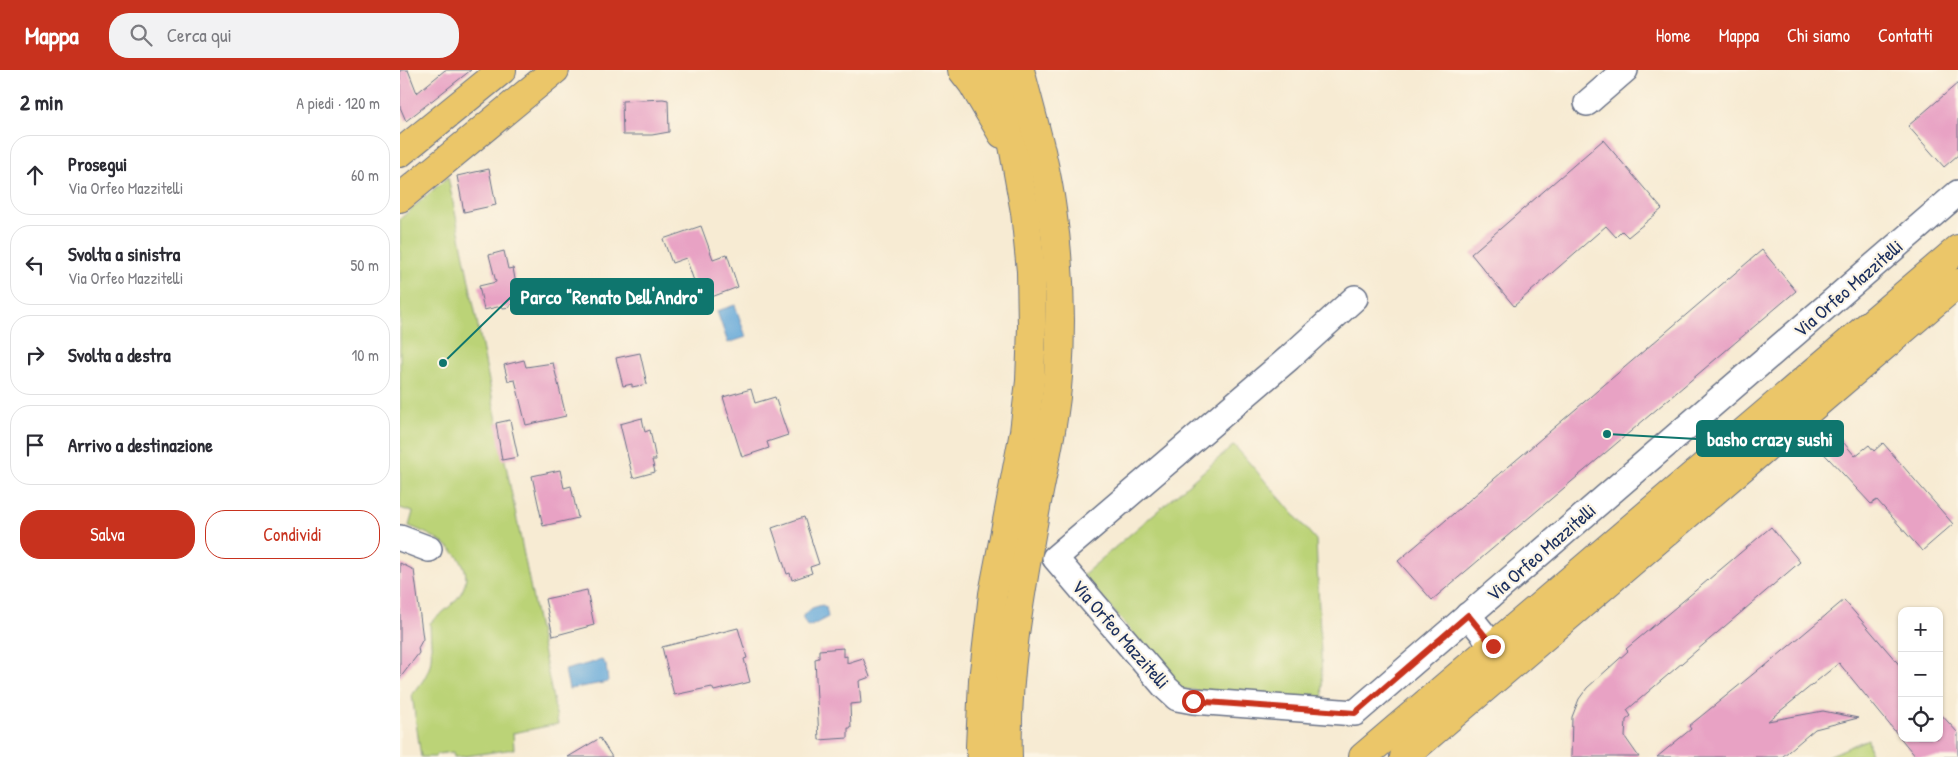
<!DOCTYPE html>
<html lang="it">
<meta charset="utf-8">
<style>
:root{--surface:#fff;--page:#f2f2f3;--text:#2b2b33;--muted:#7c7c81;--line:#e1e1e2;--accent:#c8321e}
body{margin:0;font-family:"Patrick Hand",sans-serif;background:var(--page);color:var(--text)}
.controls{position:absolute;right:15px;bottom:15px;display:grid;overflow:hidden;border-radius:10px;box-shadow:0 1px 4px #0004}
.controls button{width:45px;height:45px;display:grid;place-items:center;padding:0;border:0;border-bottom:1px solid var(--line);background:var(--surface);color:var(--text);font:25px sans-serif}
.stop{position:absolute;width:15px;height:15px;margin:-11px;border:4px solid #c8321e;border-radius:50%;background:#fff}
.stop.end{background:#c8321e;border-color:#fff;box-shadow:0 1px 5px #0008}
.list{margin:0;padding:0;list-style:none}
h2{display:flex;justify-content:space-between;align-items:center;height:65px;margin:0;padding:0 20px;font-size:21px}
h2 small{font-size:16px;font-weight:400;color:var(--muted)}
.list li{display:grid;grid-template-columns:32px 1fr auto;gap:15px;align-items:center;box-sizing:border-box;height:80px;margin:0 10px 10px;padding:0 10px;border:1px solid var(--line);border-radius:20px}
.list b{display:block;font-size:19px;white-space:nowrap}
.list p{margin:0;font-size:16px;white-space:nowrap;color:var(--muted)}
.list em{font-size:16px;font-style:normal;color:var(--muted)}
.actions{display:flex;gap:10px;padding:15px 20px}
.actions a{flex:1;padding:11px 0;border:1px solid var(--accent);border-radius:20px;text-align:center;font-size:18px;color:var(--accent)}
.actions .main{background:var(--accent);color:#fff}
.icon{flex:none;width:28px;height:28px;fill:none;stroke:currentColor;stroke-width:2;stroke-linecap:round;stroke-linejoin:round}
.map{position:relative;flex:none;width:1558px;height:687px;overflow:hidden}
header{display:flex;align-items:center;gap:30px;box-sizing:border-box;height:70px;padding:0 25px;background:var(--accent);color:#fff}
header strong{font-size:24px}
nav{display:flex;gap:28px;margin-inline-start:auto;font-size:18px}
.search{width:350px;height:45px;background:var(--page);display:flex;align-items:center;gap:12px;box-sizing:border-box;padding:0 18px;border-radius:20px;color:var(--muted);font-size:19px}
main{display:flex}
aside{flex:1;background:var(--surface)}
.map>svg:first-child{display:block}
.green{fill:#bbd377;stroke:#6b816a}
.water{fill:#64a8d9;stroke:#406c9c}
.building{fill:#e8a2c4}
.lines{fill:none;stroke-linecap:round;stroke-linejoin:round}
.minor-casing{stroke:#687187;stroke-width:28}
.major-casing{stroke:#687187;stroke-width:30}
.minor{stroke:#fff;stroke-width:25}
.major{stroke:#ebc669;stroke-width:28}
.route{stroke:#c8321e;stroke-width:6}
.labels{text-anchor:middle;stroke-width:4.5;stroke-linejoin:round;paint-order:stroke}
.street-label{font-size:19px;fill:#1b2f5e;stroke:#fcf5e5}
.leader{fill:none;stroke:#0f766e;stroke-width:2}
.callout-dot{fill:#0f766e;stroke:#fcf5e5;stroke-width:2}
.callout{fill:#0f766e;stroke:#0f766e;stroke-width:2}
.callout-label{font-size:20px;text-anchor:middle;font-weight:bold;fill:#fff}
</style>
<header>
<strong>Mappa</strong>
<div class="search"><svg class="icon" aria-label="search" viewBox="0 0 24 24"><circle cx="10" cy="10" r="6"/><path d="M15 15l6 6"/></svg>Cerca qui</div>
<nav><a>Home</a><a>Mappa</a><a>Chi siamo</a><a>Contatti</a></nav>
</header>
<main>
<aside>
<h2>2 min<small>A piedi · 120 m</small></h2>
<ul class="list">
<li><svg class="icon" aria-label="ahead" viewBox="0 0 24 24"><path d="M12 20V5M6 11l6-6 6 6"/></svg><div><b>Prosegui</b><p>Via Orfeo Mazzitelli</p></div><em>60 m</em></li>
<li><svg class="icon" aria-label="left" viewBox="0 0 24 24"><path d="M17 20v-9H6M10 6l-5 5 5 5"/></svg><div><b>Svolta a sinistra</b><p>Via Orfeo Mazzitelli</p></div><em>50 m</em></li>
<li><svg class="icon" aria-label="right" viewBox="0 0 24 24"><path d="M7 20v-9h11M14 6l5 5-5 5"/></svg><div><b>Svolta a destra</b></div><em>10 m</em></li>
<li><svg class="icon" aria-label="arrive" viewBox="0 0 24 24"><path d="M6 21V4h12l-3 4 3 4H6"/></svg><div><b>Arrivo a destinazione</b></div></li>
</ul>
<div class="actions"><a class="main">Salva</a><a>Condividi</a></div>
</aside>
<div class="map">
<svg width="1558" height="687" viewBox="0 0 1558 687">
<rect width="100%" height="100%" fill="#fcf5e5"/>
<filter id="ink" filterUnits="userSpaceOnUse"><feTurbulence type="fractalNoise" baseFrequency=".02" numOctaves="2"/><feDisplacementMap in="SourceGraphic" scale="10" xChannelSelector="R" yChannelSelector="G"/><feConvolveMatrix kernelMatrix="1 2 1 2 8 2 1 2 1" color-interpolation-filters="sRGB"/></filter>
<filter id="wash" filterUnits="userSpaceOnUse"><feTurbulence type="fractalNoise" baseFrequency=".0096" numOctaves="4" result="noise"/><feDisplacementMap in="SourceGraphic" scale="20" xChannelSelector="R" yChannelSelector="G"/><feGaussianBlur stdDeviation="1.12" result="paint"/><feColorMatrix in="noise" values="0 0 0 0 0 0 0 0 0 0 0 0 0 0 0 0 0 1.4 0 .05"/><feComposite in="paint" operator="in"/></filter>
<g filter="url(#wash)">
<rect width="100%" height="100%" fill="#f7ebd3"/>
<g class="green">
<path d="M48 107 158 654 113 663 114 679 59 687H54L53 682 38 684 35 687H21L12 625C37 595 31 589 30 553 40 544 54 535 61 523 81 489 34 465 9 456L13 442 0 438V149Z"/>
<polygon points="834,375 916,470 923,631 781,619 683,505"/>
<polygon points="1468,669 1471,687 1426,687"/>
</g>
<g class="water">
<polygon points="335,235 346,267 328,273 317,241"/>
<polygon points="422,535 426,537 428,547 411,556 407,556 402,547 412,538"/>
<polygon points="202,590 206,595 208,612 169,619 165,600"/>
</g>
<g id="blocks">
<g class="building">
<polygon points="0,0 8,0 17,23 45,0 71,0 6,51 0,37"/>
<polygon points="1558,13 1558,85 1544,97 1508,56"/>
<polygon points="263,29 268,30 269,62 252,65 223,65 222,31"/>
<polygon points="1203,70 1262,139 1228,167 1222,161 1216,167 1206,156 1114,236 1071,184"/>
<polygon points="89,99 96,135 64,142 57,106"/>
<polygon points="301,156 313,189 327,184 338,217 301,231 286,188 272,193 263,169"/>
<polygon points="1362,180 1396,221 1032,530 998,491"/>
<polygon points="104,181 108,199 113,198 119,231 110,235 110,237 103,238 102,236 84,240 79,216 96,212 89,185"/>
<polygon points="240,283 247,314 232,317 232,314 223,316 216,288"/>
<polygon points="124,290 126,297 153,293 166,346 126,355 115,310 108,311 104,295"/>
<polygon points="351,319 355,333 375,327 388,365 367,372 369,378 342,387 323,327"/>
<polygon points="242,348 245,362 250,360 256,390 252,390 255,402 233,408 220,354"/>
<polygon points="110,350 118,387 102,390 96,353"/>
<polygon points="1432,359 1455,386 1469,375 1474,381 1483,373 1553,454 1522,481 1477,430 1471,434 1415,374"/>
<polygon points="160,400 164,418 171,416 178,448 143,456 132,406"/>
<polygon points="404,447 419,494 410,497 412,503 392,510 390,503 387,504 372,458"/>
<polygon points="1371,457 1400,492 1227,640 1231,646 1226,650 1225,667 1239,687 1171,687 1172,647 1179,629 1187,618 1228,581 1226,579"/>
<polygon points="0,493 14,500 23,569 18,578 19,583 0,608"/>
<polygon points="187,520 194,555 153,566 145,529"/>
<polygon points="1444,530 1502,598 1502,668 1539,668 1539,642 1558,663 1558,687 1516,687 1439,593 1368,651 1423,641 1458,648 1415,659 1382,687 1257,687 1291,659 1289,656 1363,596 1364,597"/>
<polygon points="338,558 347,588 344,589 350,612 314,621 312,617 274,625 262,577"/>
<polygon points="443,578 443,587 447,586 447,593 463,588 470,607 459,611 461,633 450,634 451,658 448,658 448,668 419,670 415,589 419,588 419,580"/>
<polygon points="200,668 212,687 168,687"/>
</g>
</g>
</g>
<g filter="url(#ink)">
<use href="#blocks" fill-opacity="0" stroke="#687187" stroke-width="1"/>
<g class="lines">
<g class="minor-casing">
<g id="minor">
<polyline points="1187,33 1225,0"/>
<polyline points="955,228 889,288 655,488 765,617 777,628 793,631 955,643 1558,123"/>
<polyline points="0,468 29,479"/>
<polyline points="1068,545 1093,576"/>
</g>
</g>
<g class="major-casing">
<g id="major">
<polyline points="562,0 572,13 602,64"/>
<polyline points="0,83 102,0"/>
<polyline points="0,128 155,0"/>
<polyline points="582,687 580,677 583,610 593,524 624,362 630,311 632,257 631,201 625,142 607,42 594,0"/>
<path d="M608 687C605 602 622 515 637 432 645 390 655 349 658 306 662 250 660 195 652 140 646 93 632 46 620 0"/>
<polyline points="963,687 1558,179"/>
<polyline points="1004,687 1558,213"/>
</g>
</g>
<use href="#minor" class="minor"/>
<use href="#major" class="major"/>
</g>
</g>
<g class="lines" filter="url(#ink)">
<polyline class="route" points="793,631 955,643 1068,545 1093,576"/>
</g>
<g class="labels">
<g class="street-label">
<text transform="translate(1448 218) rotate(-41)" y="7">Via Orfeo Mazzitelli</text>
<text transform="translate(1141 482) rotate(-41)" y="7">Via Orfeo Mazzitelli</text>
<text transform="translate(721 564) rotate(49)" y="7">Via Orfeo Mazzitelli</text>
</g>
</g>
<path class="leader" d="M43 293L111 227M1207 364L1297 369"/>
<g class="callout-dot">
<circle cx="43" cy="293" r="5"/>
<circle cx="1207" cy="364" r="5"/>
</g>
<g class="callout">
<rect x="111" y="209" width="202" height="35" rx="5"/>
<rect x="1297" y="351" width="146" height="35" rx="5"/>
</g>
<g class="callout-label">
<text x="212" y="234">Parco "Renato Dell'Andro"</text>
<text x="1370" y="376">basho crazy sushi</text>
</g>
</svg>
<div class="controls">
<button>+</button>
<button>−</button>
<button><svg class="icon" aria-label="locate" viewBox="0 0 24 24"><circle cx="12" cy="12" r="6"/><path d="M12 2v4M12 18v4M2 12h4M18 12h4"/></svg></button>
</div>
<div class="stop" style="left:793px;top:631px"></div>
<div class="stop end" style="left:1093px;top:576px"></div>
</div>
</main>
